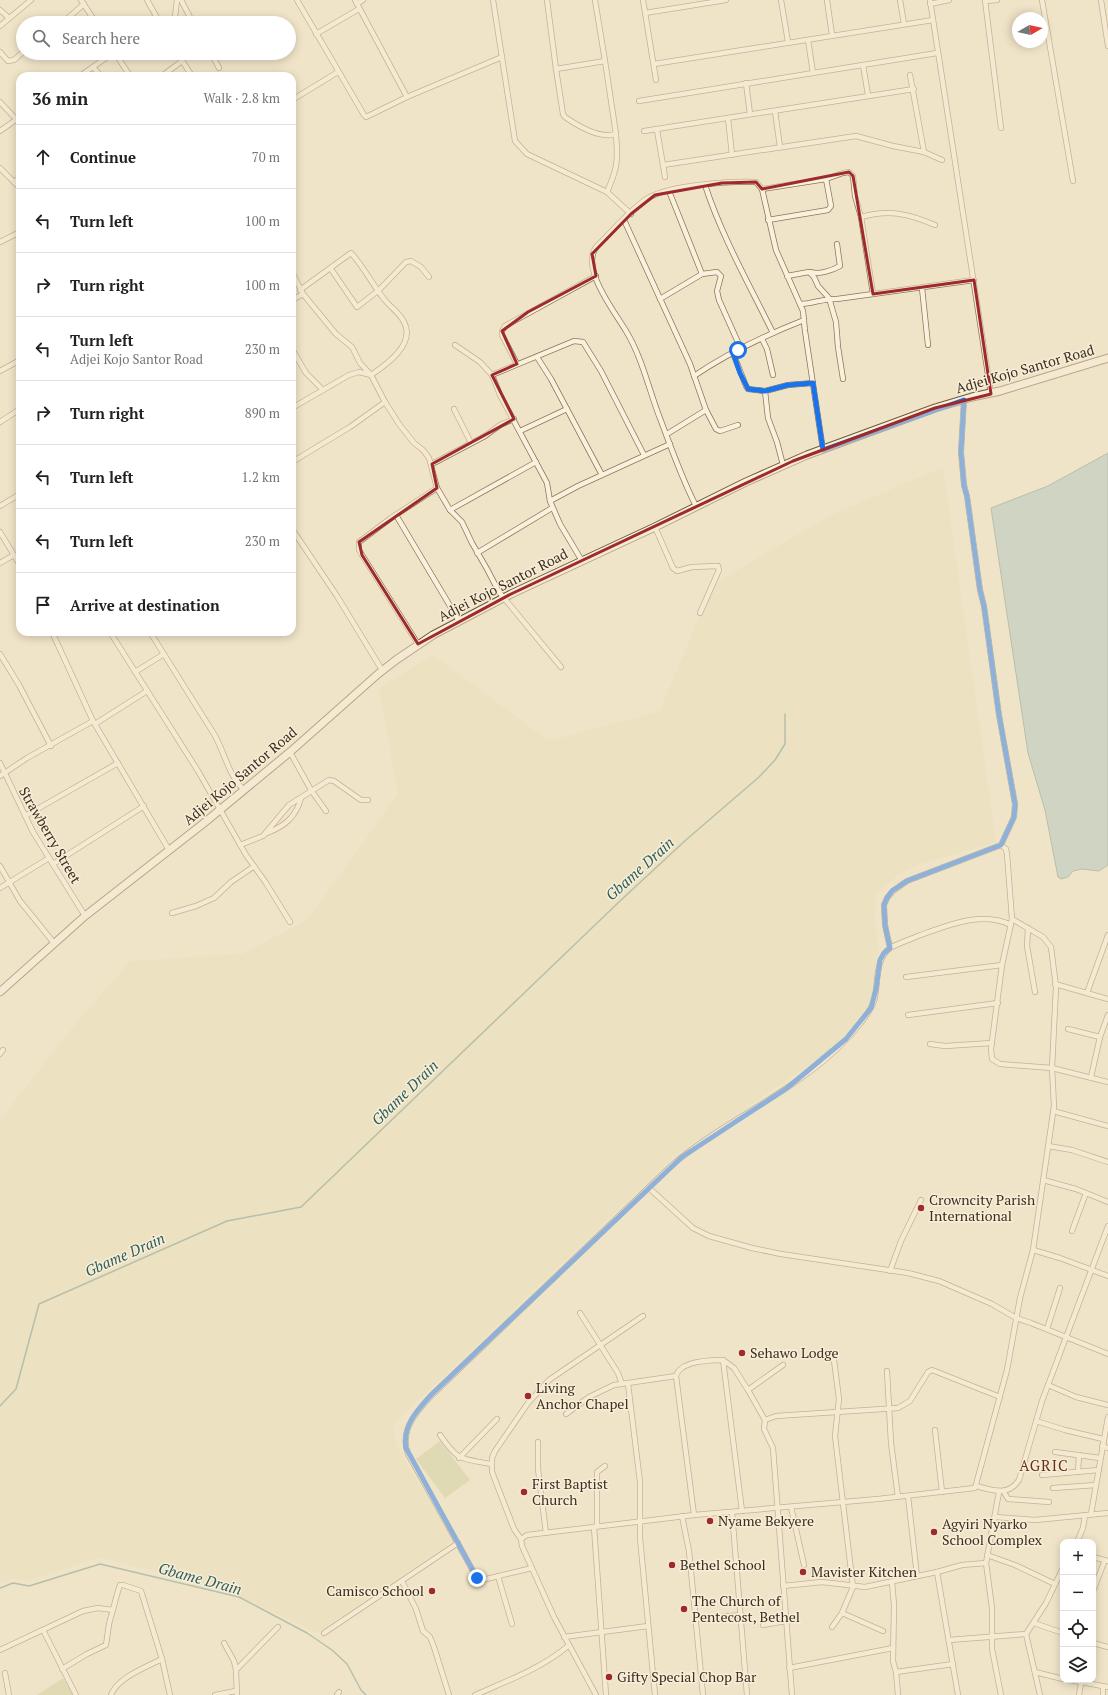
<!DOCTYPE html>
<meta charset="utf-8">
<style>
:root{--surface:#fff;--page:#f2f2f2;--text:#222;--muted:#767676;--line:#e0e0e0}
body{margin:0;font-family:"PT Serif",serif;background:var(--page);color:var(--text)}
.controls{position:absolute;right:12px;bottom:12px;display:grid;overflow:hidden;border-radius:8px;box-shadow:0 2px 10px #0003}
.controls button{width:36px;height:36px;display:grid;place-items:center;padding:0;border:0;border-bottom:1px solid var(--line);background:var(--surface);color:var(--text);font:20px sans-serif}
.compass{position:absolute;left:1012px;top:12px;width:36px;height:36px;border-radius:50%;background:var(--surface);box-shadow:0 2px 10px #0003;rotate:81deg}
.stop{position:absolute;width:12px;height:12px;margin:-9px;border:3px solid #1a73e8;border-radius:50%;background:#fff}
.stop.end{background:#1a73e8;border-color:#fff;box-shadow:0 1px 4px #0008}
.list{margin:0;padding:0;list-style:none}
h2{display:flex;justify-content:space-between;align-items:center;height:52px;margin:0;padding:0 16px;font-size:17px}
h2 small{font-size:13px;font-weight:400;color:var(--muted)}
.list li{display:grid;grid-template-columns:26px 1fr auto;gap:12px;align-items:center;box-sizing:border-box;height:64px;padding:0 16px;border-top:1px solid var(--line)}
.list b{display:block;font-size:15px;white-space:nowrap}
.list p{margin:0;font-size:13px;white-space:nowrap;color:var(--muted)}
.list em{font-size:13px;font-style:normal;color:var(--muted)}
.icon{flex:none;width:22px;height:22px;fill:none;stroke:currentColor;stroke-width:2;stroke-linecap:round;stroke-linejoin:round}
.map{position:relative;flex:none;width:1108px;height:1695px;overflow:hidden}
.search{position:absolute;background:var(--surface);box-shadow:0 2px 10px #0003;left:16px;top:16px;width:280px;height:44px;display:flex;align-items:center;gap:10px;box-sizing:border-box;padding:0 14px;border-radius:22px;color:var(--muted);font-size:15px}
.panel{position:absolute;background:var(--surface);box-shadow:0 2px 10px #0003;left:16px;top:72px;width:280px;height:564px;border-radius:12px}
.map>svg:first-child{display:block}
.farmland{fill:#e6deb5}
.green{fill:#c9cf9b}
.water{fill:#a9c4bc;stroke:#6f938a}
.lines{fill:none;stroke-linecap:round;stroke-linejoin:round}
.stream{stroke:#6f938a;stroke-width:1.5}
.street-casing{stroke:#8d765c;stroke-width:6}
.secondary-casing{stroke:#6f573f;stroke-width:9}
.street{stroke:#faf1dc;stroke-width:4.5}
.secondary{stroke:#faf1dc;stroke-width:7}
.route{stroke:#1a73e8;stroke-width:5}
.marked{fill:none;stroke:#9e2a2b;stroke-width:3;stroke-linejoin:round}
.poi-dot{fill:#9e2a2b;stroke:#f7eed8;stroke-width:1.5}
.labels{text-anchor:middle;stroke-width:3;stroke-linejoin:round;paint-order:stroke}
.street-label{font-size:14px;fill:#3d2e20;stroke:#f7eed8}
.poi-label{font-size:14px;fill:#3d2e20;stroke:#f7eed8;text-anchor:start}
.water-label{font-size:15px;font-style:italic;fill:#2f5d5a;stroke:#f7eed8}
.neighbourhood-label{font-size:15px;letter-spacing:1px;fill:#6b2e1e;stroke:#f7eed8}
</style>
<div class="map">
<svg width="1108" height="1695" viewBox="0 0 1108 1695">
<rect width="100%" height="100%" fill="#f0e4c8"/>
<polygon class="farmland" points="943,467 996,842 920,864 899,874 876,895 875,921 878,948 871,1003 848,1033 821,1057 672,1158 393,1425 396,1445 453,1541 317,1633 261,1606 201,1583 99,1557 27,1581 12,1579 0,1583 0,1120 67,1034 130,961 242,954 307,920 398,794 379,688 433,655 549,741 660,711 712,585 831,515"/>
<g class="green">
<polygon points="440,1441 470,1480 445,1498 416,1459"/>
<polygon points="63,1678 73,1695 37,1695"/>
</g>
<polygon class="water" points="1108,453 1108,865 1099,871 1082,869 1073,871 1068,877 1061,879 1058,877 1045,810 1028,753 991,508 1048,486"/>
<g class="lines">
<g class="stream">
<polyline points="0,1406 16,1389 39,1304 227,1221 301,1207 620,901 687,839 759,777 775,760 785,744 785,714"/>
<polyline points="0,1588 13,1583 29,1586 100,1564 239,1597 307,1633 332,1650 347,1664 361,1690 366,1695"/>
</g>
<g class="street-casing">
<g id="street">
<polyline points="81,0 96,23"/>
<polyline points="147,0 160,23"/>
<polyline points="181,0 193,23"/>
<polyline points="297,0 364,115 366,117 407,97"/>
<polyline points="355,0 407,97 502,57"/>
<polyline points="493,0 515,141 527,154 607,192 631,214"/>
<polyline points="547,0 556,69 605,61 595,0"/>
<polyline points="643,0 656,80"/>
<polyline points="781,0 788,42"/>
<polyline points="827,0 832,35"/>
<polyline points="900,0 904,24"/>
<polyline points="930,0 991,394"/>
<polyline points="985,0 1001,128"/>
<polyline points="1042,0 1073,181"/>
<polyline points="1101,0 1108,46"/>
<polyline points="986,1 997,0"/>
<polyline points="357,4 363,0"/>
<polyline points="930,4 949,0"/>
<polyline points="0,10 9,18"/>
<polyline points="645,13 726,0"/>
<polyline points="175,17 177,0"/>
<polyline points="62,23 84,4"/>
<polyline points="147,23 156,16"/>
<polyline points="0,26 31,0"/>
<polyline points="316,34 359,9"/>
<polyline points="808,40 813,73"/>
<polyline points="0,52 8,61 14,60 23,52"/>
<polyline points="115,53 130,76"/>
<polyline points="177,53 192,76"/>
<polyline points="211,53 219,68"/>
<polyline points="654,64 933,20"/>
<polyline points="863,65 868,95"/>
<polyline points="93,67 101,76"/>
<path d="M556 69 563 114 565 117C578 126 600 139 616 134L605 61"/>
<polyline points="910,75 924,152"/>
<polyline points="80,76 113,53"/>
<polyline points="162,76 182,61"/>
<polyline points="746,83 750,114"/>
<polyline points="292,100 338,72"/>
<polyline points="639,101 937,53"/>
<polyline points="0,102 16,119"/>
<polyline points="775,111 780,147"/>
<polyline points="728,118 732,155"/>
<polyline points="657,130 665,177"/>
<polyline points="0,131 20,117"/>
<polyline points="644,131 914,89"/>
<polyline points="663,165 856,136 893,146 924,152 942,160"/>
<polyline points="0,168 20,188"/>
<polyline points="14,182 20,177"/>
<path d="M705 185C722 237 749 284 773 333"/>
<polyline points="762,189 826,179 843,173 849,172 853,176 855,196 861,217 873,294"/>
<polyline points="669,191 702,274"/>
<path d="M607 192C618 167 618 160 616 134"/>
<path d="M861 217C890 209 909 214 935 225"/>
<polyline points="624,220 690,364 706,410 667,434"/>
<polyline points="768,220 828,210 831,206 826,179"/>
<polyline points="0,242 20,232"/>
<polyline points="331,269 357,307 379,290 406,262 411,261 421,267 429,277"/>
<polyline points="292,272 303,294 336,334 352,347 360,363 371,375 385,402 399,424 414,443 423,450 429,458 437,488 450,510 462,522 472,543 487,569 499,592 561,667"/>
<path d="M811 272C819 275 833 270 840 266L837 244"/>
<polyline points="787,276 809,272 814,277 818,286 829,298 836,322 838,347 843,379"/>
<polyline points="922,288 928,345"/>
<polyline points="660,299 702,274 717,272 721,276 717,291 719,300 741,349"/>
<polyline points="292,300 303,294"/>
<path d="M800 304C813 304 824 298 837 299L974 280"/>
<polyline points="762,339 767,349 773,375"/>
<polyline points="455,345 480,362 492,375 500,395 547,483 550,501 560,524 582,561"/>
<polyline points="292,349 306,373 323,390"/>
<polyline points="733,353 746,386 748,389 765,391 768,418 777,442 783,465"/>
<polyline points="537,357 551,379 602,475"/>
<polyline points="517,364 502,335 502,331 505,326 596,276"/>
<polyline points="0,371 20,360"/>
<polyline points="492,375 574,341 583,342 601,371 644,455"/>
<path d="M694 376C728 353 766 335 804 320"/>
<polyline points="765,391 788,385 813,383"/>
<path d="M292 408 349 375 359 372 371 375C386 365 416 344 404 322 400 313 390 307 384 299 372 284 364 267 351 253L300 290"/>
<polyline points="454,409 471,443"/>
<polyline points="706,410 716,429 720,431 738,425"/>
<polyline points="0,422 20,409"/>
<polyline points="520,431 567,409"/>
<polyline points="292,462 350,427 385,402"/>
<polyline points="432,464 485,436 500,425 514,419"/>
<polyline points="550,501 578,486 670,444"/>
<polyline points="0,506 20,494"/>
<path d="M696 506C682 479 672 450 661 421 649 391 643 359 626 331 615 312 579 267 597 246 612 232 630 209 648 198 670 185 730 181 756 182L762 189 776 250 803 311 805 331 823 450"/>
<polyline points="450,510 536,462"/>
<polyline points="396,515 459,621"/>
<polyline points="655,527 673,568 677,571 692,567 718,566 719,570 700,613"/>
<polyline points="292,529 337,596 382,670"/>
<polyline points="0,532 20,565"/>
<polyline points="477,553 552,508"/>
<polyline points="0,563 14,555"/>
<polyline points="52,632 93,721 169,850"/>
<polyline points="110,632 198,771 246,855 266,883 290,922"/>
<path d="M150 632 214 734C225 753 228 774 243 789"/>
<polyline points="418,644 362,555 359,550 359,542 391,518 437,488"/>
<polyline points="0,654 19,685 51,746"/>
<polyline points="135,672 164,654"/>
<polyline points="95,724 147,691"/>
<polyline points="290,752 311,790 326,811"/>
<polyline points="0,763 33,832 85,916"/>
<polyline points="0,776 27,758 93,721"/>
<polyline points="25,816 118,763"/>
<path d="M267 833C285 826 296 817 301 798"/>
<polyline points="240,845 263,836 289,805 329,780 334,781 361,800 368,800"/>
<polyline points="53,864 144,806"/>
<polyline points="0,866 20,901 54,943"/>
<polyline points="0,888 49,858"/>
<polyline points="172,913 196,906 214,898 231,882 253,867"/>
<polyline points="1012,919 1002,965 991,1049 992,1059 1000,1064 1052,1068 1108,1082"/>
<polyline points="1028,928 1027,946 1035,992"/>
<path d="M890 948C899 943 909 940 918 936 946 926 982 910 1011 925"/>
<polyline points="906,977 1002,965"/>
<polyline points="1055,984 1108,999"/>
<polyline points="1087,993 1108,935"/>
<polyline points="908,1015 998,1003"/>
<polyline points="1068,1029 1100,1037"/>
<polyline points="930,1044 945,1046 992,1043"/>
<polyline points="0,1054 3,1050"/>
<polyline points="1091,1077 1100,1037 1108,1015"/>
<polyline points="1053,1111 1108,1126"/>
<polyline points="1048,1146 1072,1150 1108,1162"/>
<polyline points="1043,1180 1076,1189 1108,1202"/>
<polyline points="649,1188 693,1228 709,1236 752,1248 781,1254 908,1273 939,1281 992,1304 1016,1318 1031,1323 1108,1354"/>
<polyline points="1072,1231 1086,1193"/>
<polyline points="1033,1250 1060,1258 1108,1276"/>
<polyline points="890,1271 901,1241 921,1200"/>
<polyline points="580,1313 618,1373 622,1384"/>
<polyline points="1047,1329 1060,1288"/>
<polyline points="723,1360 742,1511"/>
<polyline points="887,1371 891,1443 898,1497"/>
<polyline points="628,1384 640,1482 640,1538 655,1695"/>
<polyline points="1048,1385 1076,1397 1108,1405"/>
<polyline points="748,1390 783,1365"/>
<polyline points="566,1414 589,1397 614,1385 676,1376"/>
<polyline points="765,1420 776,1416 898,1408 910,1401 928,1372 932,1370 1000,1397"/>
<polyline points="1036,1421 1065,1430 1103,1439"/>
<polyline points="935,1430 942,1492"/>
<path d="M440 1435C459 1462 460 1458 491 1464"/>
<polyline points="538,1442 538,1469 546,1533"/>
<polyline points="1102,1446 1108,1448"/>
<polyline points="1055,1452 1100,1458"/>
<polyline points="459,1458 497,1419"/>
<polyline points="1078,1472 1079,1455"/>
<polyline points="1042,1475 1099,1470"/>
<path d="M976 1486C992 1490 1008 1497 1019 1480L1042 1401 1108 1226"/>
<polyline points="1053,1488 1096,1485"/>
<polyline points="999,1492 986,1563 992,1608 992,1649 1001,1695"/>
<polyline points="1004,1492 1008,1499 1049,1502"/>
<polyline points="908,1496 917,1576"/>
<polyline points="791,1507 804,1565"/>
<polyline points="732,1512 747,1695"/>
<polyline points="1091,1514 1108,1417"/>
<path d="M694 1515 676 1376C680 1361 710 1360 723 1360L734 1368 748 1390 765 1420 764 1429 773 1448 792 1695"/>
<polyline points="682,1516 689,1551 703,1695"/>
<polyline points="995,1517 1035,1520 1108,1513"/>
<polyline points="597,1526 597,1472 605,1466"/>
<polyline points="594,1527 606,1695"/>
<polyline points="521,1539 527,1535 694,1515 878,1499 975,1488 1007,1370 1020,1298 1033,1250 1054,1106 1052,1068 1056,987 1051,947 1043,937 1012,919 1007,854 1006,849 1001,845"/>
<polyline points="1077,1542 1083,1528 1085,1515"/>
<polyline points="987,1555 1015,1565 1055,1584"/>
<polyline points="1093,1557 1108,1561"/>
<path d="M532 1568 482 1580 477 1578 408 1454C399 1430 417 1411 432 1395L671 1166C730 1115 810 1087 860 1024 865 1017 871 1010 874 1001 879 984 874 960 890 948L885 925 884 905 887 898 893 891 907 881 1001 845 1014 817 1015 804 999 715 984 606 980 590 967 496 964 485 961 452 964 399"/>
<polyline points="937,1572 962,1565 986,1563"/>
<polyline points="498,1576 512,1624"/>
<polyline points="402,1581 416,1609 423,1631 430,1637 434,1647 449,1695"/>
<polyline points="892,1582 894,1605 893,1661 896,1672 898,1695"/>
<polyline points="783,1586 822,1582 865,1587 937,1572 958,1695"/>
<polyline points="1093,1591 1105,1560"/>
<polyline points="842,1613 883,1631"/>
<polyline points="696,1619 742,1615"/>
<polyline points="1034,1623 1063,1633"/>
<polyline points="763,1625 786,1621"/>
<polyline points="832,1627 842,1613 853,1587 835,1436 839,1399 834,1360"/>
<polyline points="43,1630 76,1695"/>
<polyline points="324,1633 458,1543"/>
<polyline points="564,1637 648,1626"/>
<polyline points="949,1640 1026,1634"/>
<polyline points="224,1643 234,1661 236,1670"/>
<polyline points="1093,1643 1108,1647"/>
<polyline points="0,1650 83,1611 98,1608 113,1610"/>
<polyline points="789,1668 893,1648"/>
<polyline points="62,1669 87,1654 106,1645 109,1624 118,1591 120,1585 123,1585 141,1591 162,1659 170,1695"/>
<polyline points="896,1672 953,1664"/>
<polyline points="1035,1672 1063,1679"/>
<polyline points="5,1673 9,1695"/>
<polyline points="1070,1680 1108,1687"/>
<polyline points="1103,1687 1103,1695"/>
<path d="M111 1695C117 1678 146 1667 162 1659"/>
<polyline points="215,1695 236,1691"/>
<polyline points="237,1695 236,1670 278,1627"/>
<polyline points="337,1695 339,1692"/>
<path d="M475 1695C507 1681 542 1668 568 1646"/>
<polyline points="596,1695 554,1617 522,1546 521,1539 514,1529 492,1472 492,1458 495,1451 528,1403 549,1380 643,1316"/>
<polyline points="1040,1695 1026,1634 1046,1603 1063,1568"/>
<polyline points="1079,1695 1081,1683"/>
</g>
</g>
<g class="secondary-casing">
<polyline id="secondary" points="0,992 85,916 204,823 290,752 378,674 396,660 433,635 511,594 655,527 746,482 807,455 935,408 972,397 1000,391 1108,358"/>
</g>
<use href="#street" class="street"/>
<use href="#secondary" class="secondary"/>
</g>
<g class="lines">
<path class="route" d="M477 1578 406 1448C402 1426 418 1409 432 1394L682 1157 787 1088 846 1039 871 1008 876 989 880 960 884 953 890 948 885 925 884 905 887 898 892 891 907 881 1001 845 1014 817 1015 804 999 715 984 606 980 590 967 496 964 486 961 452 964 400 823 450 813 383 788 385 765 391 748 389 740 373 733 353 738 350"/>
</g>
<path d="M0 0H1108V1695H0ZM849 172 853 176 873 294 974 280 991 394 935 408 793 461 511 594 418 644 362 555 359 542 437 488 432 464 514 419 492 375 517 364 502 331 528 312 596 276 592 254 631 214 655 195 722 183 756 182 762 189Z" fill="#f0e4c8" fill-opacity=".55" fill-rule="evenodd"/>
<path class="marked" d="M849 172 853 176 873 294 974 280 991 394 935 408 793 461 511 594 418 644 362 555 359 542 437 488 432 464 514 419 492 375 517 364 502 331 528 312 596 276 592 254 631 214 655 195 722 183 756 182 762 189Z"/>
<g class="poi-dot">
<circle cx="921" cy="1208" r="4"/>
<circle cx="742" cy="1353" r="4"/>
<circle cx="528" cy="1396" r="4"/>
<circle cx="524" cy="1492" r="4"/>
<circle cx="710" cy="1521" r="4"/>
<circle cx="934" cy="1532" r="4"/>
<circle cx="672" cy="1565" r="4"/>
<circle cx="803" cy="1572" r="4"/>
<circle cx="432" cy="1591" r="4"/>
<circle cx="684" cy="1609" r="4"/>
<circle cx="609" cy="1677" r="4"/>
</g>
<g class="labels">
<g class="street-label">
<text transform="translate(1025 369) rotate(-16)" y="5">Adjei Kojo Santor Road</text>
<text transform="translate(503 585) rotate(-27)" y="5">Adjei Kojo Santor Road</text>
<text transform="translate(240 776) rotate(-40)" y="5">Adjei Kojo Santor Road</text>
<text transform="translate(50 835) rotate(60)" y="5">Strawberry Street</text>
</g>
<g class="poi-label">
<text x="929" y="1205">Crowncity Parish<tspan x="929" dy="16">International</tspan></text>
<text x="750" y="1358">Sehawo Lodge</text>
<text x="536" y="1393">Living<tspan x="536" dy="16">Anchor Chapel</tspan></text>
<text x="532" y="1489">First Baptist<tspan x="532" dy="16">Church</tspan></text>
<text x="718" y="1526">Nyame Bekyere</text>
<text x="942" y="1529">Agyiri Nyarko<tspan x="942" dy="16">School Complex</tspan></text>
<text x="680" y="1570">Bethel School</text>
<text x="811" y="1577">Mavister Kitchen</text>
<text x="424" y="1596" text-anchor="end">Camisco School</text>
<text x="692" y="1606">The Church of<tspan x="692" dy="16">Pentecost, Bethel</tspan></text>
<text x="617" y="1682">Gifty Special Chop Bar</text>
</g>
<g class="water-label">
<text transform="translate(640 869) rotate(-42)" y="5">Gbame Drain</text>
<text transform="translate(405 1093) rotate(-44)" y="5">Gbame Drain</text>
<text transform="translate(125 1255) rotate(-24)" y="5">Gbame Drain</text>
<text transform="translate(200 1579) rotate(15)" y="5">Gbame Drain</text>
</g>
<g class="neighbourhood-label">
<text x="1044" y="1471">AGRIC</text>
</g>
</g>
</svg>
<div class="controls">
<button>+</button>
<button>−</button>
<button><svg class="icon" aria-label="locate" viewBox="0 0 24 24"><circle cx="12" cy="12" r="6"/><path d="M12 2v4M12 18v4M2 12h4M18 12h4"/></svg></button>
<button><svg class="icon" aria-label="layers" viewBox="0 0 24 24"><path d="M12 4l9 5-9 5-9-5zM3 14l9 5 9-5"/></svg></button>
</div>
<svg class="compass" viewBox="-18 -18 36 36"><path d="M0-13l5 13h-10z" fill="#e53935"/><path d="M0 13l5-13h-10z" fill="#767676"/></svg>
<div class="stop" style="left:738px;top:350px"></div>
<div class="stop end" style="left:477px;top:1578px"></div>
<div class="search"><svg class="icon" aria-label="search" viewBox="0 0 24 24"><circle cx="10" cy="10" r="6"/><path d="M15 15l6 6"/></svg>Search here</div>
<section class="panel">
<h2>36 min<small>Walk · 2.8 km</small></h2>
<ul class="list">
<li><svg class="icon" aria-label="ahead" viewBox="0 0 24 24"><path d="M12 20V5M6 11l6-6 6 6"/></svg><div><b>Continue</b></div><em>70 m</em></li>
<li><svg class="icon" aria-label="left" viewBox="0 0 24 24"><path d="M17 20v-9H6M10 6l-5 5 5 5"/></svg><div><b>Turn left</b></div><em>100 m</em></li>
<li><svg class="icon" aria-label="right" viewBox="0 0 24 24"><path d="M7 20v-9h11M14 6l5 5-5 5"/></svg><div><b>Turn right</b></div><em>100 m</em></li>
<li><svg class="icon" aria-label="left" viewBox="0 0 24 24"><path d="M17 20v-9H6M10 6l-5 5 5 5"/></svg><div><b>Turn left</b><p>Adjei Kojo Santor Road</p></div><em>230 m</em></li>
<li><svg class="icon" aria-label="right" viewBox="0 0 24 24"><path d="M7 20v-9h11M14 6l5 5-5 5"/></svg><div><b>Turn right</b></div><em>890 m</em></li>
<li><svg class="icon" aria-label="left" viewBox="0 0 24 24"><path d="M17 20v-9H6M10 6l-5 5 5 5"/></svg><div><b>Turn left</b></div><em>1.2 km</em></li>
<li><svg class="icon" aria-label="left" viewBox="0 0 24 24"><path d="M17 20v-9H6M10 6l-5 5 5 5"/></svg><div><b>Turn left</b></div><em>230 m</em></li>
<li><svg class="icon" aria-label="arrive" viewBox="0 0 24 24"><path d="M6 21V4h12l-3 4 3 4H6"/></svg><div><b>Arrive at destination</b></div></li>
</ul>
</section>
</div>
